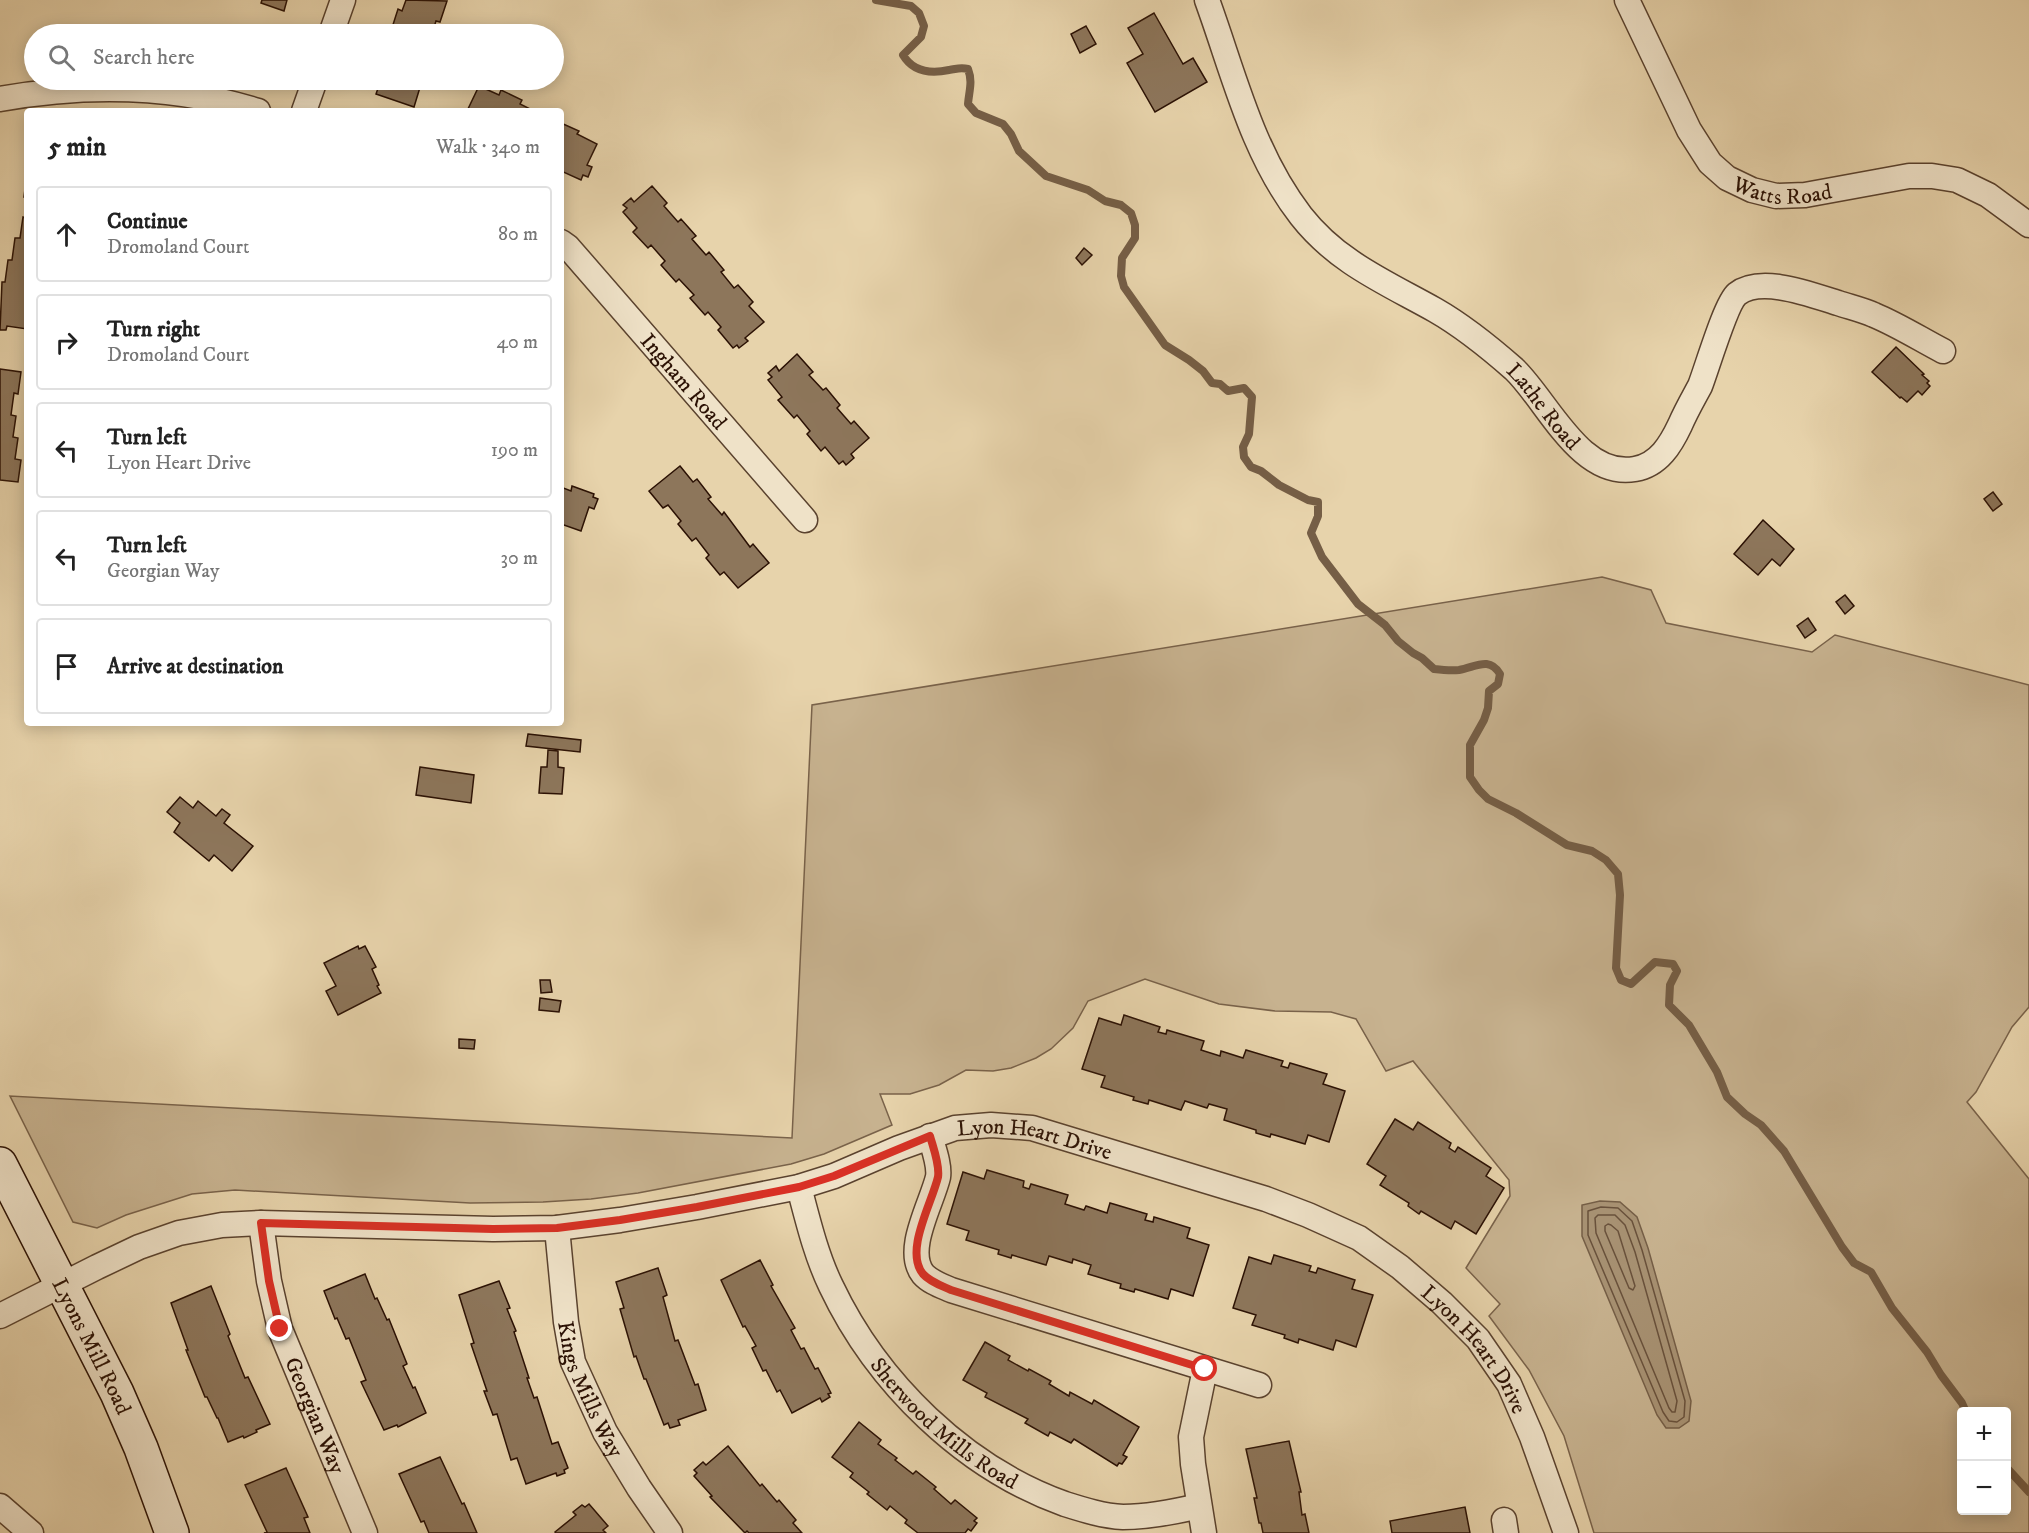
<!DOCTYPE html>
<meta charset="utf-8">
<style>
:root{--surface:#fff;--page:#f2f2f2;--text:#222;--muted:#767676;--line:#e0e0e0}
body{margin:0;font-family:"IM FELL DW Pica",serif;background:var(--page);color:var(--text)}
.controls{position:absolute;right:18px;bottom:18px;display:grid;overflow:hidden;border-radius:6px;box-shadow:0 3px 15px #0003}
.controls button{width:54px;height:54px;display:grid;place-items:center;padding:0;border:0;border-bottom:2px solid var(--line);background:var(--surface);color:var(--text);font:30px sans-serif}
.stop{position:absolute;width:18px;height:18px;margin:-14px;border:4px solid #d93025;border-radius:50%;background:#fff}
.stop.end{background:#d93025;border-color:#fff;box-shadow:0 2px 6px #0008}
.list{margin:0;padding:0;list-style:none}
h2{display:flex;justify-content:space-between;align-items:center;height:78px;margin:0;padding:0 24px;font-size:26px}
h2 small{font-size:20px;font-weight:400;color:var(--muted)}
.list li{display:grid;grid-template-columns:39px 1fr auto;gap:18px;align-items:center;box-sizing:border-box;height:96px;margin:0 12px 12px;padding:0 12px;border:2px solid var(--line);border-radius:6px}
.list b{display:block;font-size:22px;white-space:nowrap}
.list p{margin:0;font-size:20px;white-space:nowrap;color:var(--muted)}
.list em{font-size:20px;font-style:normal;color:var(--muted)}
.icon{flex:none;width:33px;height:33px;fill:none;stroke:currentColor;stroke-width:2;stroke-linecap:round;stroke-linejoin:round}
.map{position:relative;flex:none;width:2029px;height:1533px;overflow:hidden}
.search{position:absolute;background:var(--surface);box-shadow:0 3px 15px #0003;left:24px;top:24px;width:540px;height:66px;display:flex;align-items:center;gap:15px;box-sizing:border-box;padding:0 21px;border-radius:33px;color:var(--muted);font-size:22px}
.panel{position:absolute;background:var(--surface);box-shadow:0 3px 15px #0003;left:24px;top:108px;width:540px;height:618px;border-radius:6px}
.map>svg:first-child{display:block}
.green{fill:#c7b28f;stroke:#79624a;stroke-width:1.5;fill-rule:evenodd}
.water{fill:#a79172;stroke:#755e46;stroke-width:1.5}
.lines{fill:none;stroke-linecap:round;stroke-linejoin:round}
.shore{stroke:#69513b;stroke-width:1.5}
.stream{stroke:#755e46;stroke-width:8}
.building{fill:#8d765b;stroke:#2b1104;stroke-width:1.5}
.minor-casing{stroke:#5a422e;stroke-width:27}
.secondary-casing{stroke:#2b1104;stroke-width:36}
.minor{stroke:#efe2c8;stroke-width:24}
.secondary{stroke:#efe2c8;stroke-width:33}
.route{stroke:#d93025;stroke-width:8}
.labels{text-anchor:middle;stroke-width:4.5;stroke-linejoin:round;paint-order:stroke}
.street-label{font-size:22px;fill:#2b1104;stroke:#efe2c8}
</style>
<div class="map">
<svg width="2029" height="1533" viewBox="0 0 2029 1533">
<rect width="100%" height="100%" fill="#e7d3ab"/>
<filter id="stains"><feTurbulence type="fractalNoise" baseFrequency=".00333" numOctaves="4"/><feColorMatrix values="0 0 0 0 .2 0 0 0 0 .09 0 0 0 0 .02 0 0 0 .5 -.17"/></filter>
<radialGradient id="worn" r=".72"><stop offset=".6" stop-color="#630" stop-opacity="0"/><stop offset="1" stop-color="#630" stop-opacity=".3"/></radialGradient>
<path class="green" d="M1602 577 1651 590 1666 623 1812 652 1835 635 2029 685V1007L2012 1027 1976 1092 1967 1102 2029 1179V1533H1594L1564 1436 1529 1370 1489 1316 1500 1304 1466 1268 1510 1196 1509 1180 1413 1061 1386 1071 1356 1019 1331 1012 1275 1011 1219 1004 1145 979 1088 1001 1073 1028 1051 1049 1036 1058 1011 1068 993 1071 966 1070 939 1085 910 1094H880L892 1125 824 1154 791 1164 638 1193 591 1199 543 1202 470 1203 235 1190 192 1194 126 1215 97 1228 73 1222 10 1096 792 1138 812 705ZM1962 1412H2006V1510H1962Z"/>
<polygon class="water" points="1600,1201 1620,1202 1637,1217 1648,1248 1691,1401 1689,1421 1679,1428 1666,1428 1657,1415 1582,1236 1582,1205"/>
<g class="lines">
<g class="shore">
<polygon points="1601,1207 1618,1208 1632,1221 1642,1250 1685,1401 1684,1417 1677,1422 1669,1421 1663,1412 1588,1235 1588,1211"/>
<polygon points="1598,1215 1615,1215 1625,1225 1635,1252 1677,1401 1675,1412 1672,1412 1669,1408 1596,1233 1595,1218"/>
<polygon points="1608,1224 1611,1225 1618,1231 1635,1286 1633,1290 1629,1288 1605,1231 1605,1226"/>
</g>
<g class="stream">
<path d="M876 0 911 6 919 13 924 26 921 37 903 55C913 72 930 74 949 70 957 69 960 67 968 69 973 82 969 91 968 104L976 113 1003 124 1011 134 1019 151 1046 176 1088 190 1105 201 1121 205 1131 213 1135 225V238L1122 258 1121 276 1124 287 1165 345 1189 360 1203 371 1212 383 1220 384 1228 391 1244 388 1252 397 1249 434 1243 447 1244 457 1251 467 1261 471 1279 485 1308 500 1318 502V516L1311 533 1322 557 1358 604 1385 625 1398 641 1413 653 1422 658 1434 669C1442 670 1451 671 1459 670 1476 667 1489 656 1500 674L1498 684 1489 691 1488 708 1484 720 1470 745V777L1479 790 1488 799 1516 813 1567 845 1592 851 1606 860 1618 874 1620 895 1616 968 1621 980 1631 984 1655 962 1673 964 1677 971 1670 985 1669 1005 1689 1025 1717 1072 1727 1097 1745 1114 1761 1125 1784 1151 1842 1247 1854 1263 1871 1272 1892 1308 1927 1352 1941 1375 1962 1403 1966 1412"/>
<polyline points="2006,1467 2029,1492"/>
</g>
</g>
<g class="building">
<polygon points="262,0 287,0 284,11 261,3"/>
<polygon points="406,0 447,1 440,22 436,21 432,34 395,34 396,32 391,31 398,9 402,11"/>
<polygon points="1154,13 1183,64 1193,58 1207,82 1155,112 1127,63 1143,54 1128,28"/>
<polygon points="1086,26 1096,44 1080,53 1071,34"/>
<polygon points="381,80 417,80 416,83 421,84 414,107 376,94"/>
<polygon points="479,86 499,95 501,90 522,100 520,104 534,111 467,111"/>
<polygon points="561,123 579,131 577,134 597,144 587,165 592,167 588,177 583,175 581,180 561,171 563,167 561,166"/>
<polygon points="27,173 27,197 24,197"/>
<polygon points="652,186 667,203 664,206 678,222 681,219 696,236 692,239 706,255 709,252 724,270 721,272 734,288 738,285 753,302 749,306 764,322 745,338 748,341 739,348 737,345 733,348 718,330 721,327 708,312 705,315 690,298 694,295 679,279 676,282 661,265 665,261 651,245 648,248 633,232 637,228 623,212 627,208 623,205 631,198 634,202"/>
<polygon points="27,211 27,329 7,326 6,330 0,330 2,282 5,282 8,260 12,260 15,238 20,238 23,217 26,218"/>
<polygon points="1084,248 1092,255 1082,265 1076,258"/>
<polygon points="1896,347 1924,374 1922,375 1929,381 1927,383 1930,386 1922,395 1918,391 1907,402 1901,397 1900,398 1872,372"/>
<polygon points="797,354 813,372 809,375 823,390 826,388 840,405 837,408 851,424 854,421 869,438 851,454 854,458 846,465 843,461 839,464 825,447 821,451 807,434 810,431 797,415 794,418 778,400 782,397 768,380 772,377 768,373 776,366 779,371"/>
<polygon points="0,369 21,372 18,394 14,393 11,415 16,416 13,437 18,438 15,459 21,460 18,482 0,480"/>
<polygon points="680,466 693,482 697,479 711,497 708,499 722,515 724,512 750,547 753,544 769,563 738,588 724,572 720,575 706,558 709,555 696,538 692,541 678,524 681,521 668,505 663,508 649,491"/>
<polygon points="572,486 594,494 593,497 598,499 594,509 589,507 581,531 561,524 561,487 571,491"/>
<polygon points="1993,492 2002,504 1993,511 1984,499"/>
<polygon points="1763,520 1794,549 1780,566 1772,559 1758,575 1734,554"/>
<polygon points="1845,595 1854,606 1845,614 1836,602"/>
<polygon points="1808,618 1816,630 1805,638 1797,626"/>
<polygon points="528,734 581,740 580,752 526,746"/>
<polygon points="548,750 558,751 558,767 564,768 562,794 539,793 541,767 547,767"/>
<polygon points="420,767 474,775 471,803 416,795"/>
<polygon points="180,797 193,808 198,801 216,816 222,809 230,815 224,823 253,846 232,871 214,855 209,861 174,832 180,823 167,812"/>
<polygon points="358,946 359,949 365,946 376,967 372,969 379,985 377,986 381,993 338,1015 326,991 336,986 324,963"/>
<polygon points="540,980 550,980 552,992 541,993"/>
<polygon points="540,998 561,1001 559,1012 539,1010"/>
<polygon points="1124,1015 1160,1027 1158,1032 1166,1034 1167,1030 1204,1041 1201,1050 1220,1056 1221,1051 1243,1058 1246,1050 1283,1061 1281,1066 1288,1068 1290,1063 1327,1074 1323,1084 1345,1091 1329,1142 1308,1135 1305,1144 1271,1134 1270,1137 1256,1133 1256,1130 1224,1120 1227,1109 1209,1104 1207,1108 1185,1101 1181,1110 1149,1100 1148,1104 1133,1100 1134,1097 1101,1087 1105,1076 1082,1069 1099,1018 1121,1025"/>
<polygon points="459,1039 475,1040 474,1049 459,1048"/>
<polygon points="1395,1119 1413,1130 1418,1122 1451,1143 1449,1148 1455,1152 1458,1147 1491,1168 1486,1176 1504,1188 1476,1234 1455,1221 1451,1229 1421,1211 1419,1214 1408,1206 1409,1203 1380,1185 1386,1176 1367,1164"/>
<polygon points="987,1170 1024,1181 1023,1187 1029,1189 1031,1184 1068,1195 1065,1204 1084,1210 1086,1206 1107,1213 1110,1203 1147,1214 1145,1220 1153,1222 1154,1217 1190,1228 1187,1238 1209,1245 1193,1296 1171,1289 1168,1299 1135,1289 1134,1292 1120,1288 1121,1284 1088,1274 1091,1265 1073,1259 1072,1263 1049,1256 1046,1265 1012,1255 1011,1258 998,1254 999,1250 966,1240 969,1231 947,1224 963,1172 984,1179"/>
<polygon points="1274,1255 1311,1266 1309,1271 1316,1273 1318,1268 1355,1280 1352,1289 1373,1295 1356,1347 1336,1340 1333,1350 1299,1339 1298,1343 1284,1338 1285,1335 1252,1325 1256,1315 1233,1308 1249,1257 1271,1264"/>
<polygon points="760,1260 773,1285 771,1286 795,1328 791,1330 801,1349 804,1348 815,1369 818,1368 831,1393 828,1394 830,1397 822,1402 820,1398 792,1413 780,1390 777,1392 766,1370 763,1371 752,1348 756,1346 745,1326 743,1327 721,1280"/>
<polygon points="658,1268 667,1295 663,1297 675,1341 678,1340 695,1385 698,1384 706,1410 678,1420 680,1425 670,1428 668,1423 664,1425 646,1379 644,1379 636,1356 634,1357 620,1309 624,1308 616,1282"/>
<polygon points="365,1274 375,1299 377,1298 387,1320 389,1319 407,1364 403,1366 413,1388 415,1387 426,1413 398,1427 397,1425 384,1430 361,1382 366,1380 349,1338 346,1339 337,1318 335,1319 324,1291"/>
<polygon points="499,1281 510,1308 507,1309 516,1331 514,1332 529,1378 527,1378 534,1398 537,1397 552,1444 558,1442 568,1468 564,1470 565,1473 557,1476 556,1473 526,1484 517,1458 511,1460 497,1414 493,1415 484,1391 487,1391 471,1344 474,1343 459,1295"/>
<polygon points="211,1286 230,1334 228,1336 245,1378 248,1377 270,1424 256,1430 257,1432 244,1438 243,1436 228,1442 218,1418 217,1418 207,1397 205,1397 186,1350 188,1350 171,1303"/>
<polygon points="985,1342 1010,1356 1008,1360 1028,1371 1029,1369 1051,1381 1049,1384 1069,1396 1070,1392 1092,1404 1094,1400 1139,1427 1123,1455 1127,1457 1122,1464 1119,1463 1117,1466 1074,1439 1071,1443 1050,1432 1048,1436 1025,1423 1028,1419 985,1397 987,1393 963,1380"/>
<polygon points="859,1422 881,1440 878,1444 897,1458 895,1460 913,1474 916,1471 936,1487 934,1489 951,1504 955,1500 977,1518 974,1521 977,1523 971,1531 968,1529 965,1533 918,1533 905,1523 907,1520 890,1506 887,1510 867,1494 869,1492 850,1477 853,1473 832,1457"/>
<polygon points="1289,1441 1301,1492 1299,1492 1302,1515 1305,1514 1309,1533 1263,1533 1261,1523 1259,1523 1254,1498 1257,1498 1246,1449"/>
<polygon points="728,1446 760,1486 762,1484 777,1502 779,1500 796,1520 793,1523 802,1533 749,1533 747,1531 745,1533 710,1497 712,1496 694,1476 697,1473 694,1470 703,1462 706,1465"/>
<polygon points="440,1457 462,1504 464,1503 477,1533 429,1533 424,1521 421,1522 399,1474"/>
<polygon points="286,1468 308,1517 304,1518 310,1533 264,1533 267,1532 245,1485"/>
<polygon points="589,1504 608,1526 603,1530 606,1533 556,1533 555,1532 576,1515 573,1512 582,1505 585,1507"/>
<polygon points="1465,1507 1470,1533 1392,1533 1390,1521"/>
</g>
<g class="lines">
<g class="minor-casing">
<g id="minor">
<path id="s1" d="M1207 0C1234 74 1252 153 1301 216 1337 262 1385 282 1435 310 1463 326 1489 347 1514 369 1547 400 1580 479 1635 469 1659 465 1671 444 1680 425 1686 411 1693 399 1700 386 1707 368 1726 303 1737 294 1761 275 1812 295 1838 303 1850 307 1863 310 1874 315 1898 325 1920 339 1943 351"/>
<path id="s2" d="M1627 0 1689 130 1710 163 1727 178 1752 190 1776 196 1805 195 1909 176H1932L1957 180 1988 195 2029 225"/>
<polyline points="331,34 343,0"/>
<path d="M0 99C85 84 175 85 258 111"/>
<polyline points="304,111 315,80"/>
<path id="s3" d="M561 242 568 247 805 520"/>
<path d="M930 1136C933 1147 940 1165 938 1177 932 1203 904 1250 923 1274 930 1282 942 1286 951 1290L1259 1385"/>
<path id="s4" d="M799 1187C808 1221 816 1255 831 1286 877 1383 964 1468 1065 1504 1084 1510 1103 1516 1123 1517 1149 1517 1174 1512 1199 1506"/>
<path id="s5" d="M261 1223 269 1281 280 1329 365 1533"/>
<path id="s6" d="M557 1228 566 1322 573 1362 605 1432 639 1488 670 1533"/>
<path id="s7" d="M0 1316 97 1267 139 1247 179 1233 222 1225 261 1223 493 1229 557 1228 620 1220 697 1207 799 1187 834 1176 899 1148 955 1128 991 1125 1032 1128 1266 1199 1308 1215 1359 1238 1400 1267 1442 1303 1478 1339 1509 1384 1532 1437 1566 1533"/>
<polyline points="0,1506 31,1533"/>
<polyline points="1504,1520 1506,1533"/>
<polyline points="1204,1533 1193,1464 1191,1437 1205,1369"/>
</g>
</g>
<g class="secondary-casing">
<g id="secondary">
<path id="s8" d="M0 1164 117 1393 141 1448 172 1533"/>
</g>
</g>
<use href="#minor" class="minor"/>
<use href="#secondary" class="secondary"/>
</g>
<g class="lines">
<path class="route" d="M280 1329 269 1281 261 1223 493 1229 557 1228 620 1220 697 1207 799 1187 834 1176 930 1136C933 1147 940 1165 938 1177 932 1203 904 1251 923 1274 930 1282 942 1286 951 1290L1205 1369"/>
</g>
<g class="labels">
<g class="street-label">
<text dy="8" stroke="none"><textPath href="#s2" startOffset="264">Watts Road</textPath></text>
<text dy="8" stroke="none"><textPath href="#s3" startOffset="186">Ingham Road</textPath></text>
<text dy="8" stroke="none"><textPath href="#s1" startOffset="548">Lathe Road</textPath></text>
<text dy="8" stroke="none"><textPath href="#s7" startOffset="1070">Lyon Heart Drive</textPath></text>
<text dy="8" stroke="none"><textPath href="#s8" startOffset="204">Lyons Mill Road</textPath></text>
<text dy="8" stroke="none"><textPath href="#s7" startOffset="1574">Lyon Heart Drive</textPath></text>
<text dy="8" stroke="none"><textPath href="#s6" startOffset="166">Kings Mills Way</textPath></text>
<text dy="8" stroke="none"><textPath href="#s5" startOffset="201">Georgian Way</textPath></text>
<text dy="8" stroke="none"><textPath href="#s4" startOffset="285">Sherwood Mills Road</textPath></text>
</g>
</g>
<rect width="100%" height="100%" filter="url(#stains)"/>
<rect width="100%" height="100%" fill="url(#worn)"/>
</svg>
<div class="controls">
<button>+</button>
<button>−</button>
</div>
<div class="stop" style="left:1205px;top:1369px"></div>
<div class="stop end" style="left:280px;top:1329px"></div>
<div class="search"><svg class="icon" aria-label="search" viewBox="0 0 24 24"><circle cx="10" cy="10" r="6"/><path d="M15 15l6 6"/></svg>Search here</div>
<section class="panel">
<h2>5 min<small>Walk · 340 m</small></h2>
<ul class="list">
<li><svg class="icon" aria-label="ahead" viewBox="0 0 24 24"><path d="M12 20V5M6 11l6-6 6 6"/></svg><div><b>Continue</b><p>Dromoland Court</p></div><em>80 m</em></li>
<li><svg class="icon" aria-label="right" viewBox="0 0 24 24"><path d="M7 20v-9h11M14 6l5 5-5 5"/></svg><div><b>Turn right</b><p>Dromoland Court</p></div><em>40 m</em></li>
<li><svg class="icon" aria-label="left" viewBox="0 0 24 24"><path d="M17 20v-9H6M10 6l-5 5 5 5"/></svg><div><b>Turn left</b><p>Lyon Heart Drive</p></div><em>190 m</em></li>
<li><svg class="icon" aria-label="left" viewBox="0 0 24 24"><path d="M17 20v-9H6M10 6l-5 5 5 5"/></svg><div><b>Turn left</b><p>Georgian Way</p></div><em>30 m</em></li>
<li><svg class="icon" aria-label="arrive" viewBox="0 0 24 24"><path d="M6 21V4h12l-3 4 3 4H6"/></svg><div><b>Arrive at destination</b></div></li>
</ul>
</section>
</div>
